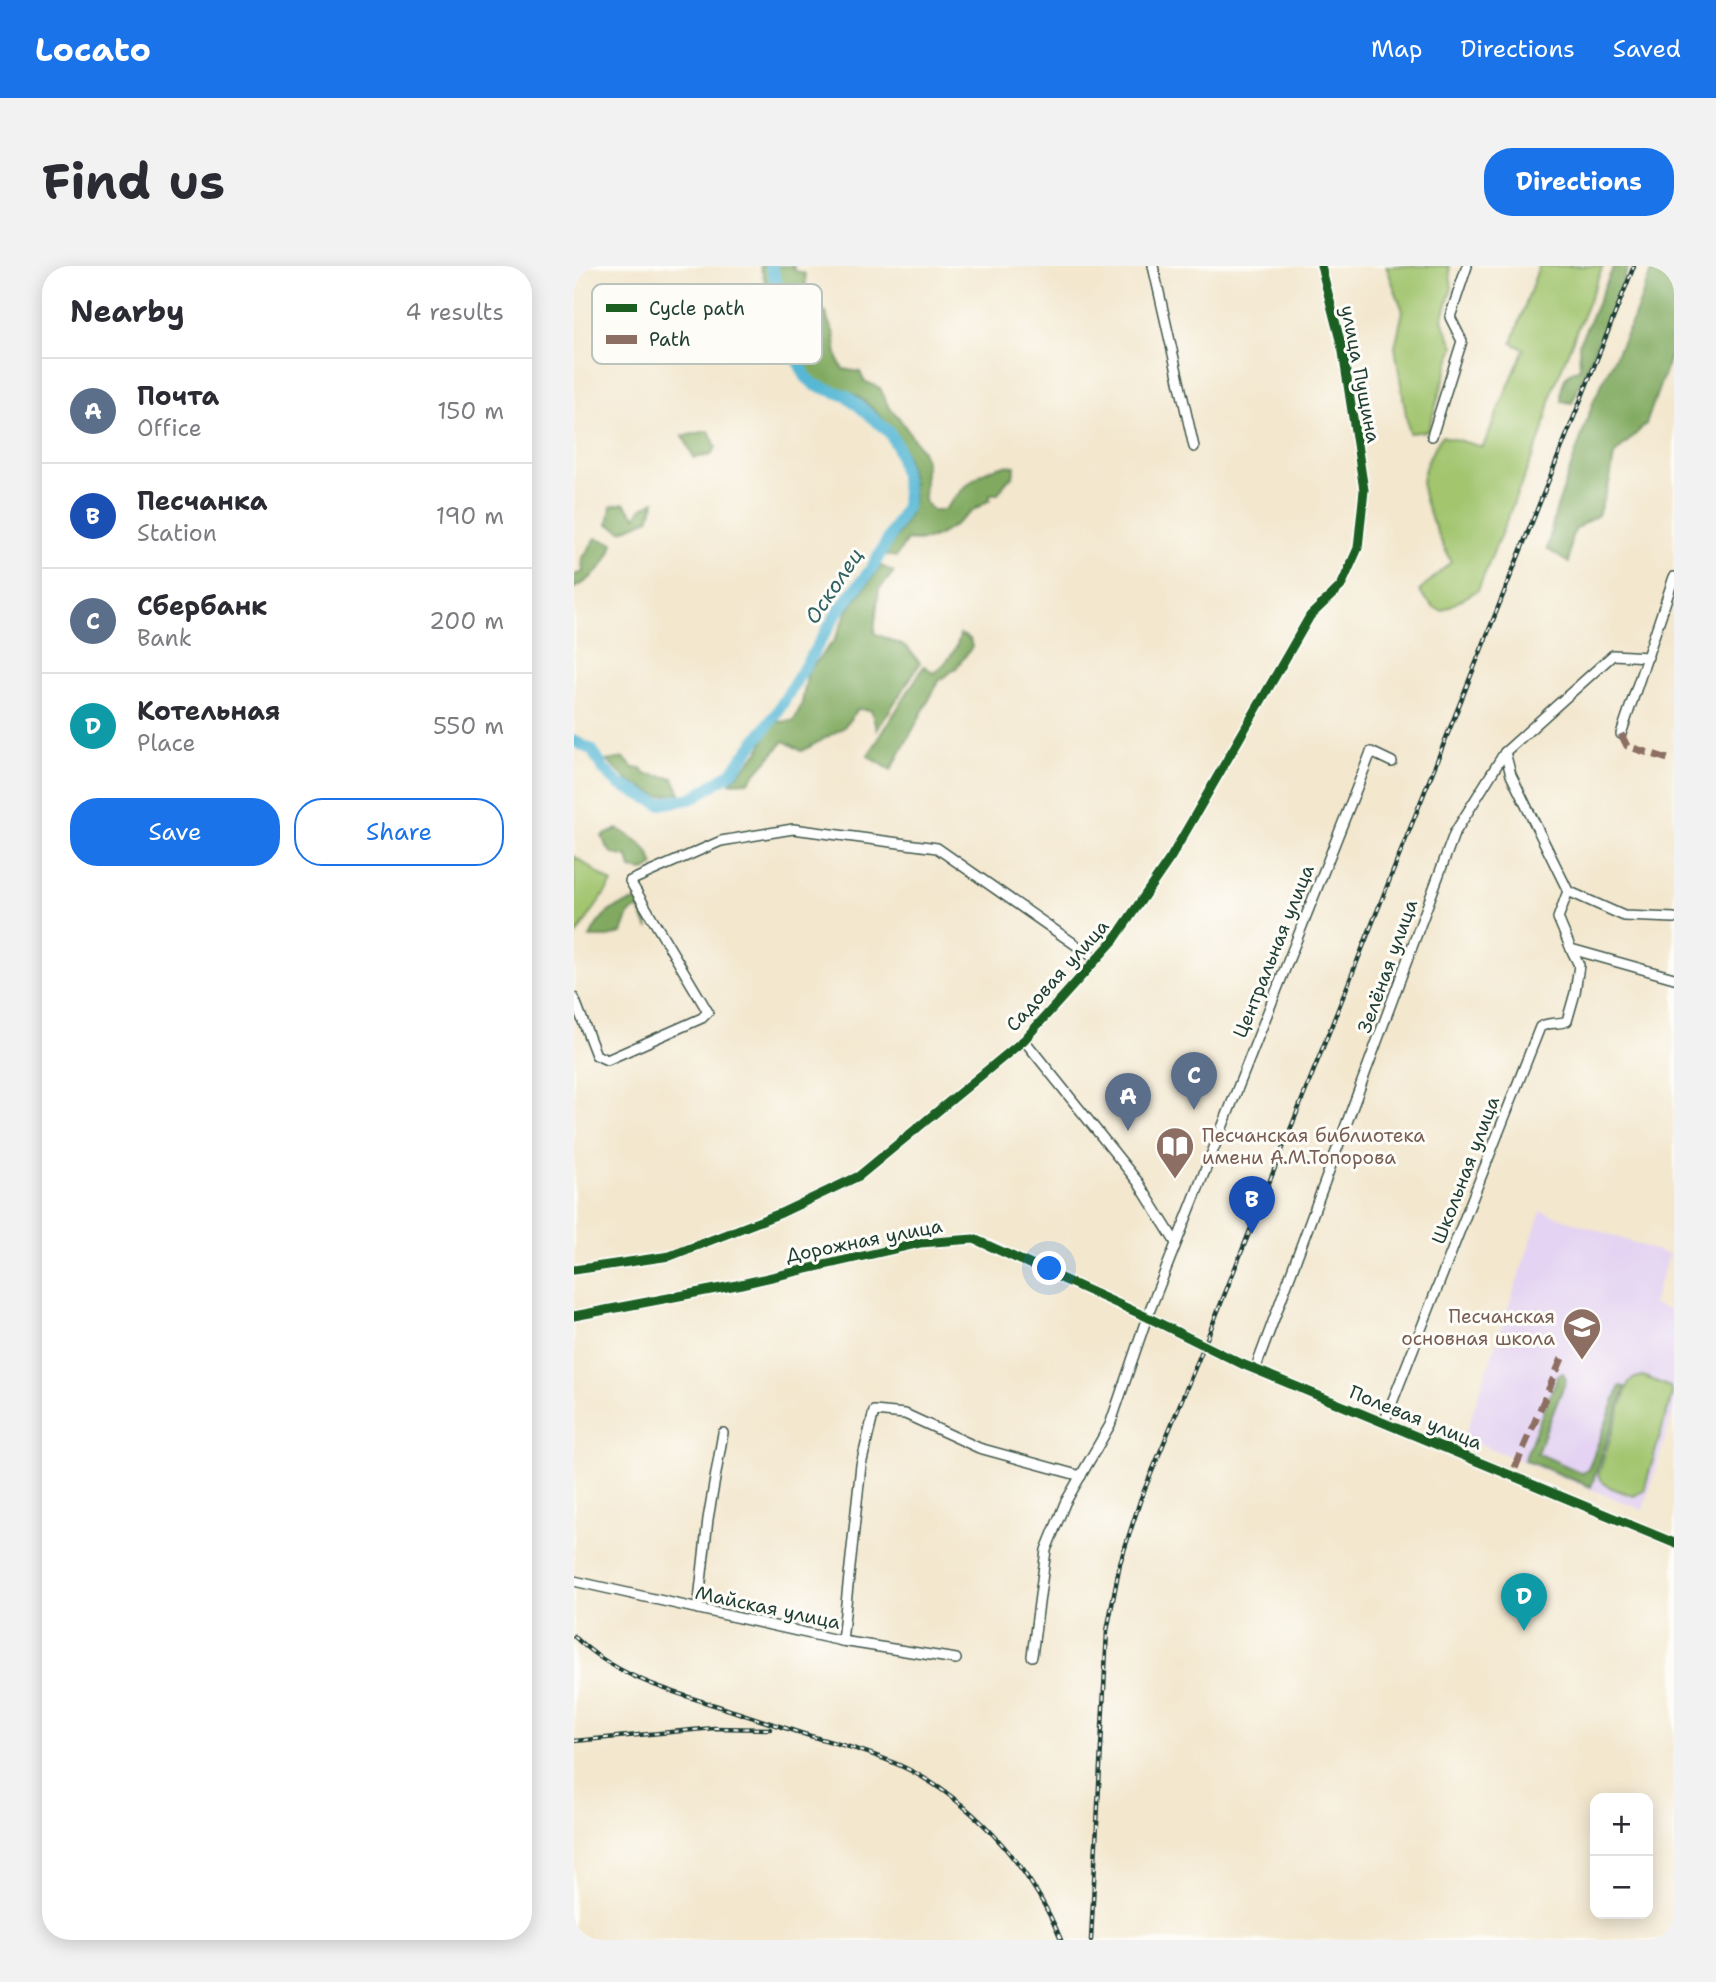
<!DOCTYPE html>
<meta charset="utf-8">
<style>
:root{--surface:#fff;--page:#f2f2f3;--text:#2b2b33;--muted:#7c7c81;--line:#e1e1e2;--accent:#1a73e8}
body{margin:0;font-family:"Shantell Sans",sans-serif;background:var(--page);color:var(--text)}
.controls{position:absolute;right:21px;bottom:21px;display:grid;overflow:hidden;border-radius:14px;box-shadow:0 4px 18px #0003}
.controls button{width:63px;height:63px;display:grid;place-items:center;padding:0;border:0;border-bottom:2px solid var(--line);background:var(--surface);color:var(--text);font:35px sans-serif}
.you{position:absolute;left:476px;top:1003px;width:24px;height:24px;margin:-18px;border:5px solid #fff;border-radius:50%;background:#1a73e8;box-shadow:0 0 0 10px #1a73e833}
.badge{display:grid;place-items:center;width:46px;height:46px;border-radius:50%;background:var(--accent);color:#fff;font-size:23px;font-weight:700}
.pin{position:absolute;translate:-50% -58px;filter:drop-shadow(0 2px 4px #0008)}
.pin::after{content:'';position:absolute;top:37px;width:24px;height:21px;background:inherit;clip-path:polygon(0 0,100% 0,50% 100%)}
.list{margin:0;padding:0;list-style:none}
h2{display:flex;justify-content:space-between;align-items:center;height:91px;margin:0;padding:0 28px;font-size:30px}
h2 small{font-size:23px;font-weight:400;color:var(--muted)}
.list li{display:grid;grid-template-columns:46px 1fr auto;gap:21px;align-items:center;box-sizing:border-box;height:105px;padding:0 28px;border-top:2px solid var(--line)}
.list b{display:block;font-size:26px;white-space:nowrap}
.list p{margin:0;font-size:23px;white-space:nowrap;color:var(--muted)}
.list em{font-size:23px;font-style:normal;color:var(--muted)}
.actions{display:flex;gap:14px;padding:21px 28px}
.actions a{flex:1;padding:16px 0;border:2px solid var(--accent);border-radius:28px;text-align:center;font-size:24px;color:var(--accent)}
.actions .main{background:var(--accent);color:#fff}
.map{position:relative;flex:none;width:1100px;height:1674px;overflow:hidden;border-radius:28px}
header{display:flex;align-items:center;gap:42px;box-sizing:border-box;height:98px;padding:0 35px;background:var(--accent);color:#fff}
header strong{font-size:33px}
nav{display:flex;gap:38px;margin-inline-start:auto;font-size:24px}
.intro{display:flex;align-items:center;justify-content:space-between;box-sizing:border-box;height:168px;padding:0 42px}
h1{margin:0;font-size:49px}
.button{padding:18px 32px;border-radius:28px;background:var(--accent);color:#fff;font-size:24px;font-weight:700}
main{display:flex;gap:42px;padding:0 42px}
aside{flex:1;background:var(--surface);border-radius:28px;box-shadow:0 4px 18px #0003}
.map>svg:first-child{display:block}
.built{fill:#e4d3f2}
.green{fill:#a2c56e;stroke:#608151;stroke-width:2}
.forest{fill:#81aa61;stroke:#50744a;stroke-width:2}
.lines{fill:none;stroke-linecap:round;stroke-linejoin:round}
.river{stroke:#56b8d5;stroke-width:12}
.minor-casing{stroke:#3f564b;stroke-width:12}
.minor{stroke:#fff;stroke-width:9}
.rail-casing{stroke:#1f3d34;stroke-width:4.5}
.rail{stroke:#fdfcf7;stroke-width:2;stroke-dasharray:5;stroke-linecap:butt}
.quiet{stroke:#8d6e63;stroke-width:7;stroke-dasharray:14 7;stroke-linecap:butt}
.cycleway-casing{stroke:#fdfcf7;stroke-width:13}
.cycleway{stroke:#1b5e20;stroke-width:9}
.labels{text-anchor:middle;stroke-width:6;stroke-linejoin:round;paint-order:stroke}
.street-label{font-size:19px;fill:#1f3d34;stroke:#fdfcf7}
.education-label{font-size:19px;fill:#785e54;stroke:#fdfcf7;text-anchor:start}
.water-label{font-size:21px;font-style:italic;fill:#306264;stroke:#fdfcf7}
.key{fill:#fdfcf7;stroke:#bac3bc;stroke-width:2}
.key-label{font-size:19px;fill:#1f3d34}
</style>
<header>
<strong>Locato</strong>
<nav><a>Map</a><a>Directions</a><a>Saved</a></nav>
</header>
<div class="intro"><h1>Find us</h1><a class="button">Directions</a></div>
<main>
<aside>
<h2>Nearby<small>4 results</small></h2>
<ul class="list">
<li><span class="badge" style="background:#5c6f8a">A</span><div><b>Почта</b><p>Office</p></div><em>150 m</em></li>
<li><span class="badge" style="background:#1a4fb4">B</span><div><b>Песчанка</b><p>Station</p></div><em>190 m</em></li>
<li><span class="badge" style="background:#5c6f8a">C</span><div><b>Сбербанк</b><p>Bank</p></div><em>200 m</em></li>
<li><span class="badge" style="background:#0f9aa8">D</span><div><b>Котельная</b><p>Place</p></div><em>550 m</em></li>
</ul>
<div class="actions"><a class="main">Save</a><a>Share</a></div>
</aside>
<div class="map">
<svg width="1100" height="1674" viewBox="0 0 1100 1674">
<rect width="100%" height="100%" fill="#fdfcf7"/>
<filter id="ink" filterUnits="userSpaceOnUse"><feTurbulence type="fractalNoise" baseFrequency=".0143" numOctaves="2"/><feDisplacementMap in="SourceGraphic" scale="14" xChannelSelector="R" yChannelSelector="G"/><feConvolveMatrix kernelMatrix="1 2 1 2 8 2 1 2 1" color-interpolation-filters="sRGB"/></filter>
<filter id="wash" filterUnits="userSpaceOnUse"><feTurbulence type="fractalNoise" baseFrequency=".00686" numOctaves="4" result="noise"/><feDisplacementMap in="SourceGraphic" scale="28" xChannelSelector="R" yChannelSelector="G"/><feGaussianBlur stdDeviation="1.57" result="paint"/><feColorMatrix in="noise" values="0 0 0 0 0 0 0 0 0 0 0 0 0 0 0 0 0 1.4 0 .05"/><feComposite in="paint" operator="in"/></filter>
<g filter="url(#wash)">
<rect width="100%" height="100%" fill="#f3e7ce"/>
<polygon class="built" points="967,945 1095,989 1078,1038 1100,1046 1100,1144 1069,1244 890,1172"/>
<g class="green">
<polygon points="812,0 875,0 878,22 868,54 880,80 854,165 835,167 821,81 829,45"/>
<path d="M965 0H1029L979 123 969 165 904 324 868 345 860 342 845 325 877 296C868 277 848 237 848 217 849 200 859 183 868 170L909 181 950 83 938 77Z"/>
<polygon points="0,590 38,617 0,672"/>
<path d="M1069 1110 1096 1121 1098 1129 1070 1224 1060 1230C1048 1225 1029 1222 1024 1209L1055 1116 1061 1112Z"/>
</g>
<g class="forest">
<polygon points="186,0 220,0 220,4 231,8 232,18 222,26 212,21 203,36 192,17"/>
<path d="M1040 0H1055L998 137 987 135C987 119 989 107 1006 102L1005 78Z"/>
<path d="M1079 0H1100V80L1072 158 1040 189 1036 214 1024 249C995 265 997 265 995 297L973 283 982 244 1020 134 1059 54Z"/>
<path d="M238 41 252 46C253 58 257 59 260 68 263 82 261 91 269 103L286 106 290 115 306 122 314 140 325 152 348 185 352 196 350 234 358 244H370C388 223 411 196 441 200L439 210 433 215 424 228H416V234C387 248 369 280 333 274L322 291 311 289C319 272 333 260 337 242 342 224 335 195 327 179 320 164 294 135 279 128 266 120 246 121 234 110 228 105 222 69 220 58Z"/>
<polygon points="135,165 142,181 137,189 120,192 109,170"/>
<polygon points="81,235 75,253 48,265 34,258 37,240 50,237 62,251 67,243"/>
<path d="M22 272 39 277C35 297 18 314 0 322V309L9 306 8 293Z"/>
<polygon points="307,300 320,306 305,323 300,367 333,381 346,397 303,464 297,444 284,443 269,462 228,485 210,475 174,516 156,517 185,485 198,456 220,455 228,437 234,405 260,375 274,344"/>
<path d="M386 368 396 373 398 381 382 402 365 415 317 504 294 490 350 400 360 407C372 398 384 383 386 368Z"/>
<polygon points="50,492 59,502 68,503 71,508 99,512 106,527 85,530 53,514 33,495"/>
<path d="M44 563C63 575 71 576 80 599L71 605 57 603 54 591C36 588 35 587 28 570Z"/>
<path d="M62 635 71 643 74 663 65 642 55 648 48 667 34 671H16C27 648 37 641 62 635Z"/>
<polygon points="989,1107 992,1114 963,1187 1008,1207 1014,1204 1046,1120 1051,1121 1017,1221 950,1194 984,1109"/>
</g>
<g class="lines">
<polyline class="river" points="0,475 18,484 30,504 45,518 86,538 119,532 157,507 202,448 265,344 298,302 332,241 333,225 328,200 323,180 315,166 273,130 241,119 232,111 225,97 223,81 197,0"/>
</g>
</g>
<g filter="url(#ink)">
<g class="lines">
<g class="minor-casing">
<g id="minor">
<polyline points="579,0 620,181"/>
<polyline points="858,170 888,75 876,51 893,0"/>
<polyline points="1047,468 1100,311"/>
<polyline points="931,486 937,509 994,625 1050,650 1100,652"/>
<polyline points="994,625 984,652 997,683 1100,712"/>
<polyline points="0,732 22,789 33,794 128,752 134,746 56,615 147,575 219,563 363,582 522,693"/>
<polyline points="450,774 564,916 602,977"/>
<polyline points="0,1004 96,990 207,947 285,910 450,774 540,674 597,591 736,350 767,320 784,282 790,224 769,86 747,0"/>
<polyline points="0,1050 163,1019 346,977 400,973 573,1051 668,1098 1100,1277"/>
<polyline points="681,1104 880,568 931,486 1039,389 1074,391"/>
<path d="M810 1157 966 761C975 755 983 759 993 755L1001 727 1005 699 997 683"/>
<polyline points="0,1315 268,1375 382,1393"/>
<polyline points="124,1343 134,1253 149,1167"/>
<polyline points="268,1375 287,1199 300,1145 331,1148 405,1182 507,1210"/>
<polyline points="458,1390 472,1284 491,1237 536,1159 573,1051 797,486 818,496"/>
</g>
</g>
<use href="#minor" class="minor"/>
<g class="rail-casing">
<g id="rail">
<path d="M0 1370C37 1407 88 1423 137 1438 169 1448 201 1459 233 1469 271 1480 309 1489 343 1508 408 1545 459 1606 487 1674"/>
<polyline points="0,1475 140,1462 196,1463"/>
<polyline points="517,1674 533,1365 546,1297 567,1232 630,1080 1060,0"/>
</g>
</g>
<use href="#rail" class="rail"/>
<g class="quiet">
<polyline points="1047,468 1053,480 1100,495"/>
<polyline points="941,1202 989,1090"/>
</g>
<g class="cycleway-casing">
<g id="cycleway">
<polyline points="0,1004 96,990 207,947 285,910 450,774 540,674 597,591 736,350 767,320 784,282 790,224 769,86 747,0"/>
<polyline points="0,1050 163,1019 346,977 400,973 573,1051 668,1098 1100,1277"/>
</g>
</g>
<use href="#cycleway" class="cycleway"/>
</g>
</g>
<defs>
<g id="library-pin" transform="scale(2.0125)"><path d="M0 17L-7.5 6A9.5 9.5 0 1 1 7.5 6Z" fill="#8d6e63" stroke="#fdfcf7"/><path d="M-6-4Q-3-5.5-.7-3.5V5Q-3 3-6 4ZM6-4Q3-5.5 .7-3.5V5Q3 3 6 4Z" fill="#fff"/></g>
<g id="school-pin" transform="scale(2.0125)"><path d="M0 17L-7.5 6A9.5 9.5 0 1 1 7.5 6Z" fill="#8d6e63" stroke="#fdfcf7"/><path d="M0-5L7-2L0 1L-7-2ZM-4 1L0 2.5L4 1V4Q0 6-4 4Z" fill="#fff"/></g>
</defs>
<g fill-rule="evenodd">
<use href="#library-pin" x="601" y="880"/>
<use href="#school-pin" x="1008" y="1061"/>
</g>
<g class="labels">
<g class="street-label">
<text transform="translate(787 108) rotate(79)" y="7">улица Пущина</text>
<text transform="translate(699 685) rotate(-68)" y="7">Центральная улица</text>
<text transform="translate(813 700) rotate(-70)" y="7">Зелёная улица</text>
<text transform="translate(483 709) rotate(-48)" y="7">Садовая улица</text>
<text transform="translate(891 904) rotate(-69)" y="7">Школьная улица</text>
<text transform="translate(290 974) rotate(-11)" y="7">Дорожная улица</text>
<text transform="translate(842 1151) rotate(22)" y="7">Полевая улица</text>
<text transform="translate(194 1341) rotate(12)" y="7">Майская улица</text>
</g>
<g class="education-label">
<text x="628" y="876">Песчанская библиотека<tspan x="628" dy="22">имени А.М.Топорова</tspan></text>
<text x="981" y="1057" text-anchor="end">Песчанская<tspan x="981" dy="22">основная школа</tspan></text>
</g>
<g class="water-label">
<text transform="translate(260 320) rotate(-56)" y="7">Осколец</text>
</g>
</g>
<rect x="18" y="18" width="230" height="80" rx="10" class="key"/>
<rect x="32" y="38" width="31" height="8" fill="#1b5e20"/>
<rect x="32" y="69" width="31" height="9" fill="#8d6e63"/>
<g class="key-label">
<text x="75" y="49">Cycle path</text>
<text x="75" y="80">Path</text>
</g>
</svg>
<div class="controls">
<button>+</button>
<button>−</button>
</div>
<div class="you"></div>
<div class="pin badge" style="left:554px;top:865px;background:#5c6f8a">A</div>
<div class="pin badge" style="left:678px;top:968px;background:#1a4fb4">B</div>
<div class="pin badge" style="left:620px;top:844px;background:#5c6f8a">C</div>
<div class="pin badge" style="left:950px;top:1365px;background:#0f9aa8">D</div>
</div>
</main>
